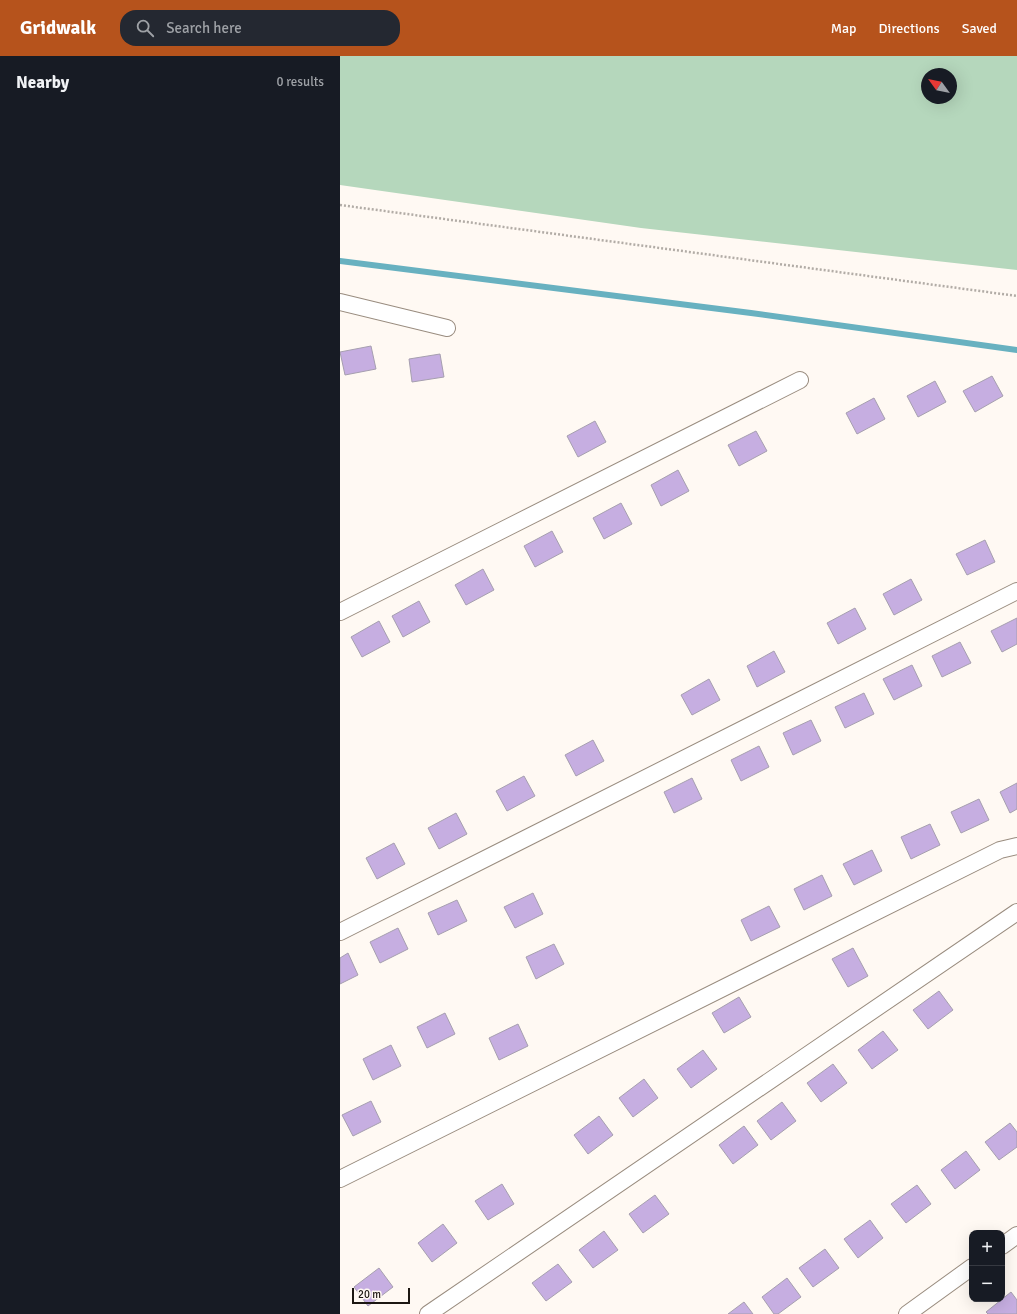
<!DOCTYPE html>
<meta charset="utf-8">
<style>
:root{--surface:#171b24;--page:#242831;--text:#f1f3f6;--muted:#9ea1a6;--line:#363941;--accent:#b6531c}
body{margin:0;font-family:Signika,sans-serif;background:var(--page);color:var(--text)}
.controls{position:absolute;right:12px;bottom:12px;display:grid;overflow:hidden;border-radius:8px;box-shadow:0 4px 16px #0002}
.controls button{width:36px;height:36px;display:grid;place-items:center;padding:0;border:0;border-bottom:1px solid var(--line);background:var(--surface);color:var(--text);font:20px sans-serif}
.compass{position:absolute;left:581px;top:12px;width:36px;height:36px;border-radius:50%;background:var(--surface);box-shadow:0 4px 16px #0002;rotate:303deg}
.scale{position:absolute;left:12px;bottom:10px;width:58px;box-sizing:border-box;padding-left:4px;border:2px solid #1c1712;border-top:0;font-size:11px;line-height:14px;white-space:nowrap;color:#1c1712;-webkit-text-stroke:3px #fff9f3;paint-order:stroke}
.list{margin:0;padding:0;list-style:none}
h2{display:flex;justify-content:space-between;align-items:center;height:52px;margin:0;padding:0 16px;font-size:17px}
h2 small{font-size:13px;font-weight:400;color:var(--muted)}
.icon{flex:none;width:22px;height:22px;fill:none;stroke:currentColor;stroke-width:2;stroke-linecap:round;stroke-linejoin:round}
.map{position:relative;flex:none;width:677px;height:1258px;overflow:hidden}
header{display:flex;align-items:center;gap:24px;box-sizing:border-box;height:56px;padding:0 20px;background:var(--accent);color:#fff}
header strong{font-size:19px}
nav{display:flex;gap:22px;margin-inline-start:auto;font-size:14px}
.search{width:280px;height:36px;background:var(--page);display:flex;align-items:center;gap:10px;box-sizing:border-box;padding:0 14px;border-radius:16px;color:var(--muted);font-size:15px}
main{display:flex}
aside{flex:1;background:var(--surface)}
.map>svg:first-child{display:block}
.green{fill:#b5d7bc;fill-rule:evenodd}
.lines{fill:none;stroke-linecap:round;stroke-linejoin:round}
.stream{stroke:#68b1c0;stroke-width:6}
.building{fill:#c6aee1;stroke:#a69faf}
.street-casing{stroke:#998c7f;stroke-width:18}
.path{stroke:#b2aca6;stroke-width:2.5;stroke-dasharray:2 2;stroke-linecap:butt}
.street{stroke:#fff;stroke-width:16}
</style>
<header>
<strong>Gridwalk</strong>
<div class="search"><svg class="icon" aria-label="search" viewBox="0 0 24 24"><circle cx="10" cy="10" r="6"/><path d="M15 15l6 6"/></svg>Search here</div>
<nav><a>Map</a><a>Directions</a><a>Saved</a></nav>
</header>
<main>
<aside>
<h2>Nearby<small>0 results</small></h2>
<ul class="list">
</ul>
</aside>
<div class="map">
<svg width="677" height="1258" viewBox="0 0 677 1258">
<rect width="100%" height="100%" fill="#fff9f3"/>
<path class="green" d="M0 0H677V214L301 172 0 129ZM587 18H611V42H587Z"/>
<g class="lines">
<polyline class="stream" points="0,205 411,257 677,294"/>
</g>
<g class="building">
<polygon points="31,290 36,313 5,319 0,296"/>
<polygon points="100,298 104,321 72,326 69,303"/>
<polygon points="652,320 663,340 635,356 623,335"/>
<polygon points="595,325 606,346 578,361 567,340"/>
<polygon points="534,342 545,363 517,378 506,357"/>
<polygon points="255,365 266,386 238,401 227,380"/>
<polygon points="416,375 427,395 399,410 388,389"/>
<polygon points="338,414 349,435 321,450 311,429"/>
<polygon points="281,447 292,468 264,483 253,462"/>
<polygon points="212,475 223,496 195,511 184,490"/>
<polygon points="645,484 655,506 627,519 616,498"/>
<polygon points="143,513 154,534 126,549 115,529"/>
<polygon points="571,523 582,544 554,559 543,538"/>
<polygon points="79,545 90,566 63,581 52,560"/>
<polygon points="515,552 526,573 498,588 487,567"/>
<polygon points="677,562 677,588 662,596 651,575"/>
<polygon points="39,565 50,586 22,601 11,581"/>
<polygon points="620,586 631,607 602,621 592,600"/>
<polygon points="434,595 445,616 417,631 407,610"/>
<polygon points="572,609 582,630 554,644 543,623"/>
<polygon points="369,623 380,644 352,659 341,639"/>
<polygon points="524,637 534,658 505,672 495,651"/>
<polygon points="471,664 481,685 453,699 443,677"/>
<polygon points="253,684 264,705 236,720 225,699"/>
<polygon points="419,690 429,711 401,725 391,704"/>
<polygon points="184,720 195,740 167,755 156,735"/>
<polygon points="352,722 362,743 334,757 324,736"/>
<polygon points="677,727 677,753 670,757 660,736"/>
<polygon points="639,743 649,764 621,777 611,756"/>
<polygon points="116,757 127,778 99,793 88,772"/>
<polygon points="590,768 600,789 571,803 561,781"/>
<polygon points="54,787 65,808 37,823 26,802"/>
<polygon points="532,794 542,815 514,829 503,808"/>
<polygon points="482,819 492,840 464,854 454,833"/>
<polygon points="193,837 203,858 175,872 164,851"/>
<polygon points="117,844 127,865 98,879 88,857"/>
<polygon points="429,850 440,871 411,885 401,864"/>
<polygon points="58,872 68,893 40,907 30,886"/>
<polygon points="214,888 224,908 196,923 186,901"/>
<polygon points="513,892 528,920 508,931 492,903"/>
<polygon points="8,897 18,919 0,928 0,902"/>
<polygon points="599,935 613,954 588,973 573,954"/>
<polygon points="399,941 411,961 384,977 372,957"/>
<polygon points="105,957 115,978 87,992 77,971"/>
<polygon points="178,968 188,990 159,1004 149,982"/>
<polygon points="543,975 558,994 532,1013 518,994"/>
<polygon points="51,989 61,1010 33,1024 23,1003"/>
<polygon points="363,994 377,1013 351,1032 337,1013"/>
<polygon points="493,1008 507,1027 481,1046 467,1027"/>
<polygon points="304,1023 318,1042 293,1061 279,1042"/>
<polygon points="31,1045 41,1066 13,1080 2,1059"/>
<polygon points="442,1046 456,1065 431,1084 417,1065"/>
<polygon points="259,1060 273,1079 248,1098 234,1079"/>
<polygon points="670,1067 677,1076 677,1091 659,1104 645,1086"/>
<polygon points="404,1070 418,1089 393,1108 379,1089"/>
<polygon points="626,1095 640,1114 615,1133 601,1114"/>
<polygon points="162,1128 174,1148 148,1164 135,1145"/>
<polygon points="577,1129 591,1148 566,1167 551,1148"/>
<polygon points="315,1139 329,1158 303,1177 289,1158"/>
<polygon points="530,1164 543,1182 518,1202 504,1183"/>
<polygon points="103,1168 117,1187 92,1206 78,1187"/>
<polygon points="264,1175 278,1194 253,1212 239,1194"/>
<polygon points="485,1193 499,1212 473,1231 459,1212"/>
<polygon points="218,1208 232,1226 206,1245 192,1227"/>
<polygon points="39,1212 53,1231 28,1250 14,1231"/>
<polygon points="447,1222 461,1241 438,1258 434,1258 422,1241"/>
<polygon points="671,1236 677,1244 677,1258 648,1258 646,1256"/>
<polygon points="404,1246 413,1258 388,1258"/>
</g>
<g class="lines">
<g class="street-casing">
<g id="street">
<polyline points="0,246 107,272"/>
<polyline points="0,556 460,324"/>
<polyline points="0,876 677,535"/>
<polyline points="0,1123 660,794 677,790"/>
<polyline points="662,1190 677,1179"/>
<polyline points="88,1258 677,856"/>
<polyline points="567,1258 632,1211"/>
</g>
</g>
<polyline class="path" points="0,149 677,240"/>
<use href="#street" class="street"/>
</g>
</svg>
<div class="controls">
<button>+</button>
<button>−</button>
</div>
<svg class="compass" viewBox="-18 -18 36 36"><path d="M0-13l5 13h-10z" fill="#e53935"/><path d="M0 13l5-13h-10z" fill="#9ea1a6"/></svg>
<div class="scale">20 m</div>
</div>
</main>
